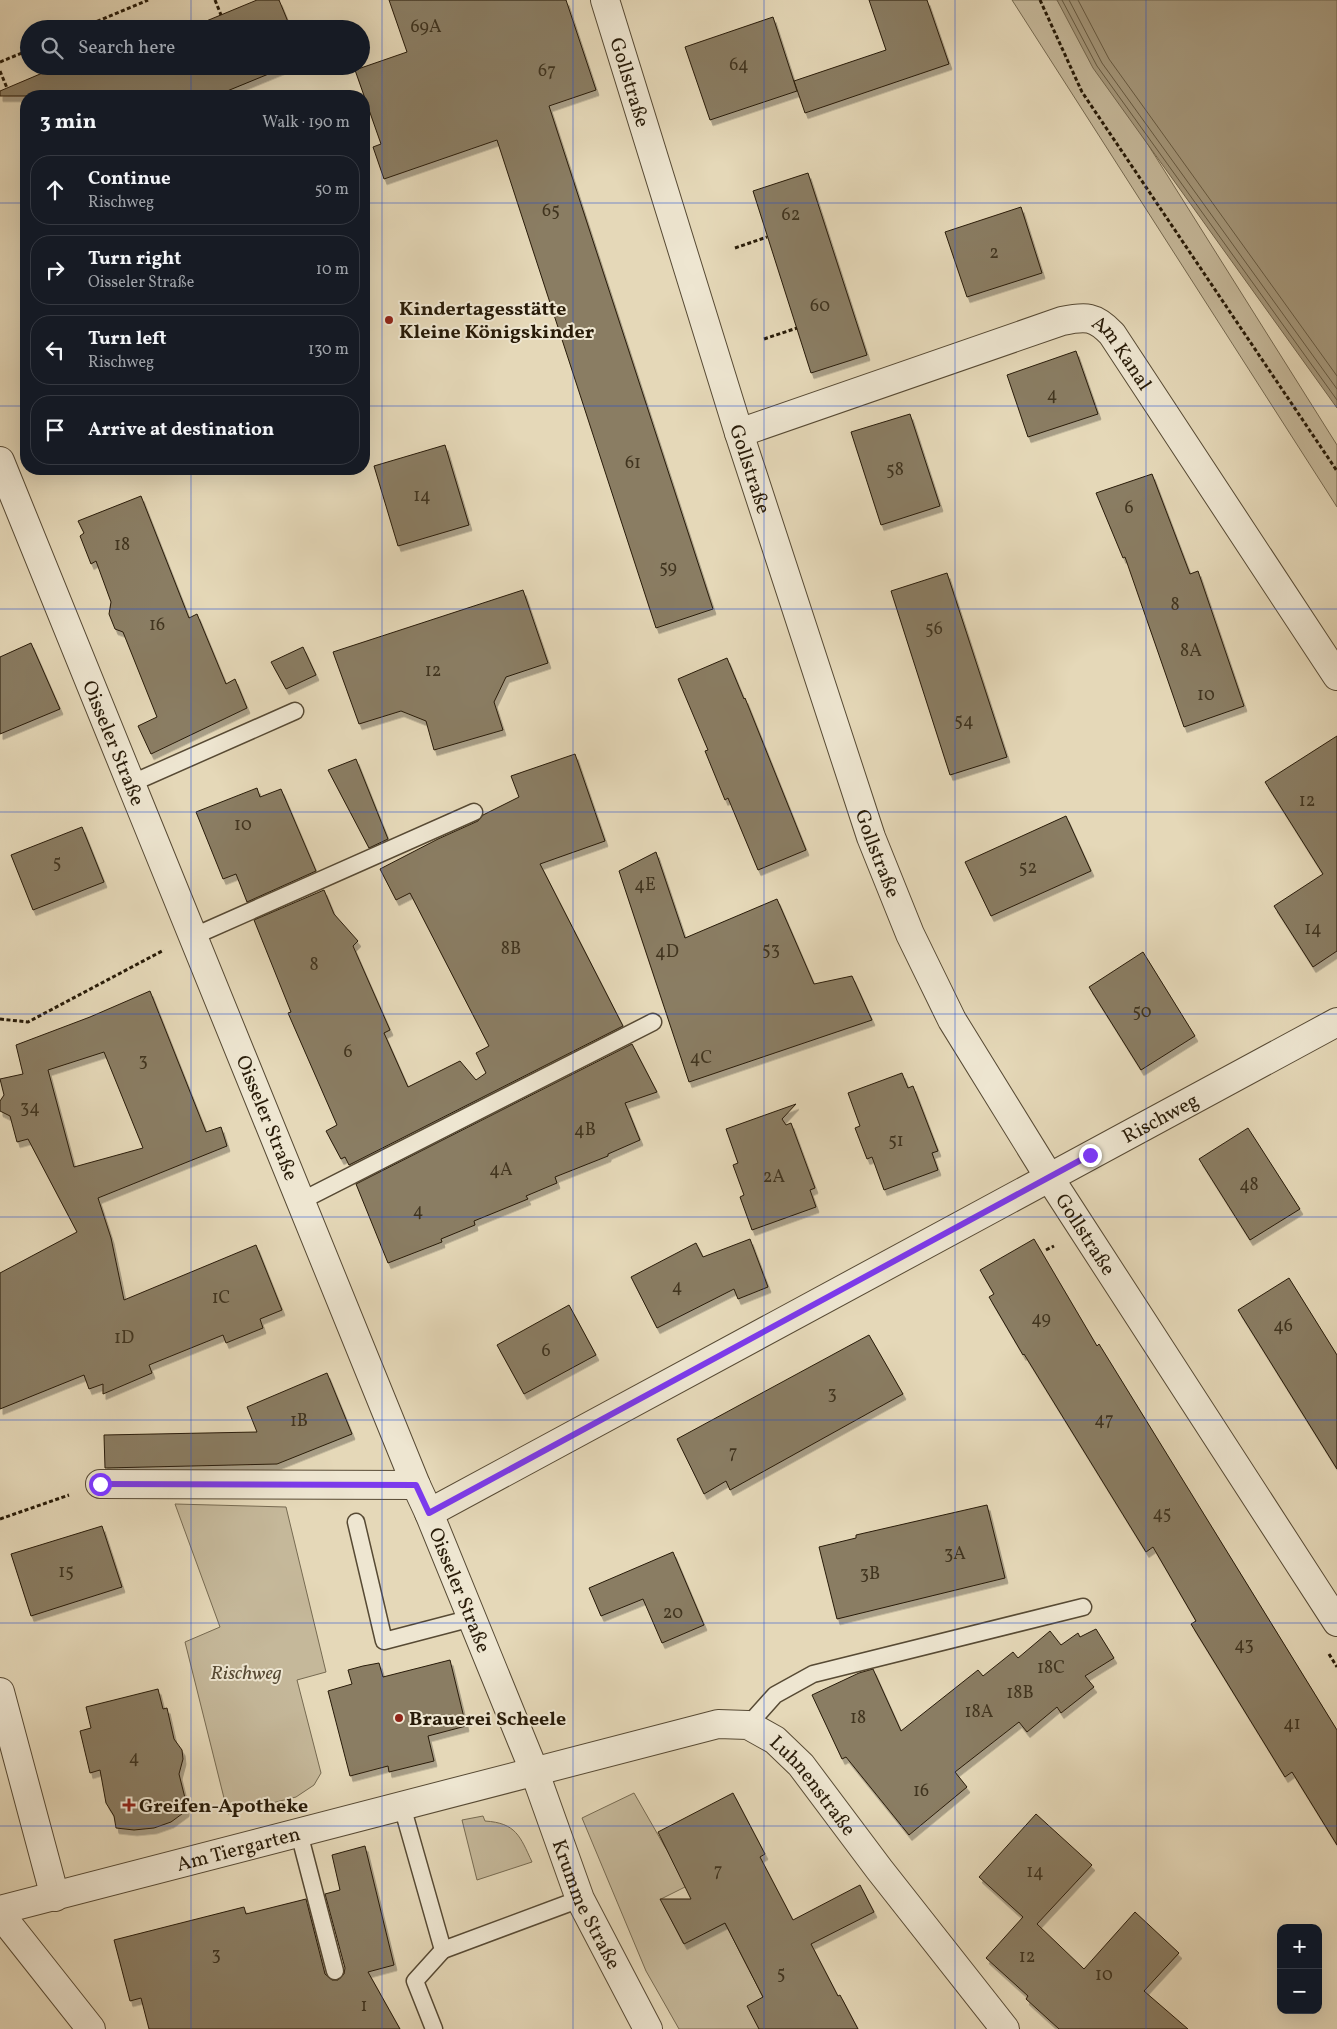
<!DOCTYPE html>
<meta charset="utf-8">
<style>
:root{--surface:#171b24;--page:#242831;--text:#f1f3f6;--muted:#9ea1a6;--line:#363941}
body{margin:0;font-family:Vollkorn,serif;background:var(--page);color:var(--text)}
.controls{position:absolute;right:15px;bottom:15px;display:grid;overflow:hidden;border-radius:10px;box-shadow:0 5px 20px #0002}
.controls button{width:45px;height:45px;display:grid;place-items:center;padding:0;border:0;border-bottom:1px solid var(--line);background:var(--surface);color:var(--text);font:25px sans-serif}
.stop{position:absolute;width:15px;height:15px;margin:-11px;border:4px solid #7c3aed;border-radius:50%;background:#fff}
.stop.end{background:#7c3aed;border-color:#fff;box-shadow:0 1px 5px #0008}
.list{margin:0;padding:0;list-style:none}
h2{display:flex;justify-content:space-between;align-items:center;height:65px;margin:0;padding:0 20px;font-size:21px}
h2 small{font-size:16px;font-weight:400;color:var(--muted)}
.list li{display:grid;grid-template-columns:32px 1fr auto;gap:15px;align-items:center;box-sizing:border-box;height:70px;margin:0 10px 10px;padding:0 10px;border:1px solid var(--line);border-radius:20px}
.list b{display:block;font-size:19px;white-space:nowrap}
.list p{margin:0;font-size:16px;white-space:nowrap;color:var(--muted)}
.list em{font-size:16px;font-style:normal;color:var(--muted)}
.icon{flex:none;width:28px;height:28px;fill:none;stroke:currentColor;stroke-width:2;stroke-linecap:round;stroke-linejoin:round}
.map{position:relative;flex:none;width:1337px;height:2029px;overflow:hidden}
.search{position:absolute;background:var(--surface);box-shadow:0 5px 20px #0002;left:20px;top:20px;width:350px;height:55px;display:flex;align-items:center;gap:12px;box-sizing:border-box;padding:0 18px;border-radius:28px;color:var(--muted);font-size:19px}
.panel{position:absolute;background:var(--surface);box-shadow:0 5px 20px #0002;left:20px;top:90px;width:350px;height:385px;border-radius:20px}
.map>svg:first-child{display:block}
.green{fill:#c5b89a;stroke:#766a51}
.water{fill:#a5987c;stroke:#73664e}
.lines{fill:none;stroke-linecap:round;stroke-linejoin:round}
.shore{stroke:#665a42;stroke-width:1}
.building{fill:#8a7d64;stroke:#281b08;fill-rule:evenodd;filter:url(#shadow)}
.service-casing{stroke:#574a34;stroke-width:19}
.minor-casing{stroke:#574a34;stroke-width:30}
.path{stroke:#281b08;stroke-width:3;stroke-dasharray:4 2.5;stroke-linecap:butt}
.service{stroke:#eee6d1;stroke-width:16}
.minor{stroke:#eee6d1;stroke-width:28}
.route{stroke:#7c3aed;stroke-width:6}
.grid{fill:none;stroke:#1d4ed8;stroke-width:1;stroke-opacity:0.55}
.poi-dot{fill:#8f2418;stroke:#eee6d1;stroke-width:2}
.labels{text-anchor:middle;stroke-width:4;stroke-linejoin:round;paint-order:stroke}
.number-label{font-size:18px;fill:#40341f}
.street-label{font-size:20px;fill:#281b08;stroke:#eee6d1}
.poi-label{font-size:20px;font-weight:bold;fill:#281b08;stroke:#eee6d1;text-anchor:start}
.park-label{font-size:20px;font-style:italic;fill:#574a34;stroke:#eee6d1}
</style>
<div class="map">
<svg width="1337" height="2029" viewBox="0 0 1337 2029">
<defs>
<filter id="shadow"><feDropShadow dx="3" dy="5.5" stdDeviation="0" flood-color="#0004"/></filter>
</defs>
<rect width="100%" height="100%" fill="#e5d8b8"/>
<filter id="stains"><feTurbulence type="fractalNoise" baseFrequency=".004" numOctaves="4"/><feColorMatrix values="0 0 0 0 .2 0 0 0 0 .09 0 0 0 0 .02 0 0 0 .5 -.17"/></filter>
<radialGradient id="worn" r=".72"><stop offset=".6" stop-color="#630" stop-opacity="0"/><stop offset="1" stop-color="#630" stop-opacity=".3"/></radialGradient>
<g class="green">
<polygon points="1012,0 1057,0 1337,445 1337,507"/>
<polygon points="175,1504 286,1507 326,1672 297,1680 321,1773 314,1785 296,1797 228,1814 185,1642 220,1627"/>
<polygon points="634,1793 665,1847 691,1884 661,1899 683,1943 725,1923 763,1997 759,2029 679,2029 646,1971 582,1818"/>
<path d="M483 1816 485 1821C516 1823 520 1836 532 1862L477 1880 462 1820Z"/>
</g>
<polygon class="water" points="1057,0 1337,0 1337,408 1093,68"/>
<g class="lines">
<g class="shore">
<polyline points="1062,0 1097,66 1337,400"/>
<polyline points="1069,0 1102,63 1337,389"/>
<polyline points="1078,0 1109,59 1337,376"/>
</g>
</g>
<g class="building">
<polygon points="257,0 279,0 291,29 187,29"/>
<polygon points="389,0 566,0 596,90 549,106 713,609 656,628 497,140 384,179 373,147 381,144 355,70 407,52"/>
<polygon points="869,0 927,0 949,64 805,113 794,81 886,50"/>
<polygon points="773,17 797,91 710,120 685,47"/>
<polygon points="59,66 288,66 215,96 0,96 0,91"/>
<polygon points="808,173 867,355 811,373 753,191"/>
<polygon points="1021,207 1042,273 967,297 945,232"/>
<polygon points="1076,351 1098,414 1028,437 1007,375"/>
<polygon points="910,414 940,506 881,525 851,432"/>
<polygon points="445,445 469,525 398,546 374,466"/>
<polygon points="1152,474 1190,574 1198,571 1244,706 1184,727 1125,557 1123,558 1096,493"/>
<polygon points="141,496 189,618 197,614 226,684 235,679 247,708 151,754 138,726 157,717 123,632 115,629 109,614 111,602 96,561 91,564 80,536 84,533 78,521"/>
<polygon points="947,573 1007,757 950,775 891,591"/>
<polygon points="523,590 548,663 506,677 494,702 503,730 434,750 426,721 401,711 359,724 333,652"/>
<polygon points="31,643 60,709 0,734 0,657"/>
<polygon points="303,647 316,675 286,689 271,662"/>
<polygon points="727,658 744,699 745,698 806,850 758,870 728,798 725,800 705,751 708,750 678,679"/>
<polygon points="1337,736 1337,951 1313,967 1274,906 1323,874 1265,782"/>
<polygon points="575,754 605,841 540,864 623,1026 349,1165 345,1157 341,1159 326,1131 337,1125 288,1013 291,1012 254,920 324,890 334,914 358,941 353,946 390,1030 384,1033 408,1087 460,1061 476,1080 486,1073 476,1053 489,1046 410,893 396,900 380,869 438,839 478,821 483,815 519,797 511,776"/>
<polygon points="356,759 388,839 369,848 328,770"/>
<polygon points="257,788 260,797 281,789 316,871 247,902 236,874 223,879 196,812"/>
<polygon points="1066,816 1091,871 991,916 965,862"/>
<polygon points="82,827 104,882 33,910 11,855"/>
<polygon points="656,852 685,938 777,899 814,984 852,976 872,1020 689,1082 619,871"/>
<polygon points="1143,952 1195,1036 1141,1070 1089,987"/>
<path d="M150 991 206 1132 221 1127 227 1146 98 1198 111 1238 124 1300 256 1245 282 1310 260 1319 263 1328 226 1343 223 1335 149 1365 152 1373 103 1394V1384L89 1389 84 1375 0 1409V1273L77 1232 28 1139 17 1142 10 1116 0 1111V1101L4 1095 0 1079 23 1074 16 1045 90 1017ZM104 1052 143 1148 74 1167 48 1070Z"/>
<polygon points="632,1044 657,1092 625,1103 640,1140 608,1154 608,1156 555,1177 557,1183 526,1196 528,1199 474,1221 475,1225 441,1239 442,1242 388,1263 356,1184"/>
<polygon points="902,1073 908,1088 913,1086 938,1151 932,1153 938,1170 884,1190 872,1157 867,1159 855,1128 860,1126 848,1093"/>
<polygon points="796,1104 782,1119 786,1125 791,1123 815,1188 810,1190 816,1207 752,1230 740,1197 744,1195 733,1165 738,1163 726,1129"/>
<polygon points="1248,1128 1300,1209 1250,1240 1199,1159"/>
<polygon points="750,1239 768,1287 738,1299 734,1289 657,1328 631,1277 696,1243 703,1257"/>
<polygon points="1034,1239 1097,1346 1099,1344 1337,1730 1337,1845 1292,1772 1285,1777 1191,1624 1196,1621 1153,1547 1146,1552 1024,1354 1023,1355 989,1297 994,1294 980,1270"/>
<polygon points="1289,1278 1337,1355 1337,1469 1238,1310"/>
<polygon points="569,1305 596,1355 524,1394 497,1345"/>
<polygon points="869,1335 903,1394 730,1490 726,1481 704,1494 677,1439"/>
<polygon points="327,1373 352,1434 277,1464 105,1468 104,1435 257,1432 247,1407"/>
<polygon points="987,1505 1005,1578 837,1619 819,1547 856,1538 856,1535"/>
<polygon points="102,1526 122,1587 31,1616 11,1554"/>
<polygon points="673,1552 704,1625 662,1643 643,1599 601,1616 589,1588"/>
<polygon points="1096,1629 1114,1658 1085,1676 1094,1687 1061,1713 1057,1707 1027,1732 1019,1722 955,1772 967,1787 909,1835 846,1757 842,1759 812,1695 859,1673 873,1669 901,1731 978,1670 983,1676 1013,1652 1018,1658 1050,1631 1061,1645 1078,1633 1080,1637"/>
<polygon points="450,1660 466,1726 428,1736 434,1761 389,1772 388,1766 350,1776 328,1691 352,1684 348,1670 363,1666 379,1663 383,1677"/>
<polygon points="158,1689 163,1709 167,1708 174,1739 182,1750 183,1759 179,1774 186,1802 186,1811 171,1822 154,1828 134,1830 116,1828 114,1816 106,1803 100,1770 90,1773 80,1731 91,1728 86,1707"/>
<polygon points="733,1793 765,1854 760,1857 793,1920 860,1885 874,1912 811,1944 838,1996 840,1995 858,2029 759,2029 747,2006 763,1997 725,1923 684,1944 660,1899 691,1899 658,1832"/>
<polygon points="1036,1814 1092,1865 1037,1924 1084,1969 1135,1912 1179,1953 1144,1991 1188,2029 1059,2029 1026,1999 1028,1996 986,1958 1023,1917 979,1877"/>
<polygon points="365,1846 394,1965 368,1972 400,2029 149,2029 141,1998 130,2001 114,1940 244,1907 246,1914 306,1899 325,1974 332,1980 338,1980 344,1974 345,1968 325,1894 340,1890 332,1855"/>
</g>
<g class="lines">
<g class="service-casing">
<g id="service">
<polyline points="130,784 295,711"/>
<polyline points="192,937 474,812"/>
<polyline points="303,1200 653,1022"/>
<polyline points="356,1522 384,1641 472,1618"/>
<polyline points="748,1725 775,1695 813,1674 1083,1607"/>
<polyline points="402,1806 443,1950 580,1899"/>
<polyline points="299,1833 335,1971"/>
<polyline points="434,2029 415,1981 443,1950"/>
</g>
</g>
<g class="minor-casing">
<g id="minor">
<path id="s1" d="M605 0 739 433 871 837 910 934 952 1020 1049 1177 1337 1622"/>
<path id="s2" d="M739 433 1062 321C1086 316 1095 316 1112 334L1337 676"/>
<path id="s3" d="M0 461C137 803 280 1142 416 1485L429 1513 535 1773 580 1899 648 2029"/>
<polyline points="100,1484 416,1485"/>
<path id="s4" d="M429 1513 1337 1022"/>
<polyline points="0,1692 55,1897"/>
<path id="s5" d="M0 1910 718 1724 748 1725 775 1740 801 1765 879 1869 1005 2029"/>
<polyline points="0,1914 91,2029"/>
</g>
</g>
<g class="path">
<polyline points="215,0 221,15"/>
<polyline points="1040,0 1082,92 1337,471"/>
<polyline points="79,29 148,0"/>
<polyline points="0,62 29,50"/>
<polyline points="0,71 7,88"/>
<polyline points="735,248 767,237"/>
<polyline points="764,339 797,328"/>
<polyline points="0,1019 28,1022 164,950"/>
<polyline points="1046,1250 1054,1246"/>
<polyline points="0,1519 69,1495"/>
<polyline points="1329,1654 1337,1667"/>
</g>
<use href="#service" class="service"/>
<use href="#minor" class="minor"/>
</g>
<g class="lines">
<polyline class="route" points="100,1484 416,1485 429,1513 1090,1155"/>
</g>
<path class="grid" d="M191 0V29M382 0V2029M573 0V2029M764 0V2029M955 0V2029M1146 0V2029M191 66V96M0 203H26M364 203H1337M0 406H26M364 406H1337M191 469V2029M0 609H1337M0 812H1337M0 1014H1337M0 1217H1337M0 1420H1337M0 1623H1337M0 1826H1337"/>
<g class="poi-dot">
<circle cx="389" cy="320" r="5"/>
<circle cx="399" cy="1718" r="5"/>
<path d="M126.5 1797.5h5v5h5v5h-5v5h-5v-5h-5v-5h5z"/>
</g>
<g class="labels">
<g class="number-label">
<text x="426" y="32">69A</text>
<text x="739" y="70">64</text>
<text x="547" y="76">67</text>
<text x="551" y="216">65</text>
<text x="791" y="220">62</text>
<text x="994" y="258">2</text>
<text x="820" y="311">60</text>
<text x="1052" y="400">4</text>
<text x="633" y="468">61</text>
<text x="895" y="475">58</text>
<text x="422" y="501">14</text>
<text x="1129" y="513">6</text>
<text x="122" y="550">18</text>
<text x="668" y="573">59</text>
<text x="1175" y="610">8</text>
<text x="157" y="630">16</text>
<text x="934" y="634">56</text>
<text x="1191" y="656">8A</text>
<text x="433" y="676">12</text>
<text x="1206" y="700">10</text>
<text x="964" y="726">54</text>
<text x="1307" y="806">12</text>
<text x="243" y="830">10</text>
<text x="57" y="868">5</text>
<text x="1028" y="873">52</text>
<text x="645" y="890">4E</text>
<text x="1313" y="934">14</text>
<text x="511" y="954">8B</text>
<text x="771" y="955">53</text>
<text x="667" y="957">4D</text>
<text x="314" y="970">8</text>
<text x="1142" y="1017">50</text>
<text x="348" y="1057">6</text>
<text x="701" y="1063">4C</text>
<text x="143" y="1066">3</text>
<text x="30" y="1113">34</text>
<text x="585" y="1135">4B</text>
<text x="896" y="1146">51</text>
<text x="501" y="1175">4A</text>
<text x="774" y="1182">2A</text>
<text x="1249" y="1190">48</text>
<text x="418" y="1216">4</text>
<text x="677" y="1292">4</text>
<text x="221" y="1303">1C</text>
<text x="1041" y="1324">49</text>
<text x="1283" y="1331">46</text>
<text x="124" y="1343">1D</text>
<text x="546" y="1356">6</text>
<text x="832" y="1399">3</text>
<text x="1104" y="1425">47</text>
<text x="299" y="1426">1B</text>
<text x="733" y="1458">7</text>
<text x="1162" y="1519">45</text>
<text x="955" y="1559">3A</text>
<text x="66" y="1577">15</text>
<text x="870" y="1579">3B</text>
<text x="673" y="1618">20</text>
<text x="1244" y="1650">43</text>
<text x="1051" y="1673">18C</text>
<text x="1020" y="1698">18B</text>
<text x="979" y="1717">18A</text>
<text x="858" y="1723">18</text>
<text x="1292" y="1729">41</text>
<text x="134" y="1763">4</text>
<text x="921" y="1796">16</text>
<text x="718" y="1876">7</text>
<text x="1035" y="1877">14</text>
<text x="216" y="1960">3</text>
<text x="1027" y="1962">12</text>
<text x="781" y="1979">5</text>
<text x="1104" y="1980">10</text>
<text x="364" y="2011">1</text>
</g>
<g class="street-label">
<text dy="7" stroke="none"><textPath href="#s1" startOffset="86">Gollstraße</textPath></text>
<text dy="7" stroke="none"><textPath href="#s2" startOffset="418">Am Kanal</textPath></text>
<text dy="7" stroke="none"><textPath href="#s1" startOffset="491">Gollstraße</textPath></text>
<text dy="7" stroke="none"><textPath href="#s3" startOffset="304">Oisseler Straße</textPath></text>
<text dy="7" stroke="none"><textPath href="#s1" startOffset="896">Gollstraße</textPath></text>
<text dy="7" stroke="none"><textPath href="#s3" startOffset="709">Oisseler Straße</textPath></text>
<text dy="7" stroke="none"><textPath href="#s4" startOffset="831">Rischweg</textPath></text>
<text dy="7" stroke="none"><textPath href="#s1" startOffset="1331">Gollstraße</textPath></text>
<text dy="7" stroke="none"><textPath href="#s3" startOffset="1219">Oisseler Straße</textPath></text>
<text dy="7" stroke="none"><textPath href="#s5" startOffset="862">Luhnenstraße</textPath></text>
<text dy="7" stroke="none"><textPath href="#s5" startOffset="246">Am Tiergarten</textPath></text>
<text dy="7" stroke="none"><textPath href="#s3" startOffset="1558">Krumme Straße</textPath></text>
</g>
<g class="poi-label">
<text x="399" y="315">Kindertagesstätte<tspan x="399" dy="23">Kleine Königskinder</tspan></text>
<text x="409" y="1725">Brauerei Scheele</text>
<text x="139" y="1812">Greifen-Apotheke</text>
</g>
<g class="park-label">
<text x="246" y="1679">Rischweg</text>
</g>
</g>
<rect width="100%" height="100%" filter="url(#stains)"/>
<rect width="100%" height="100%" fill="url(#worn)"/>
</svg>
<div class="controls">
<button>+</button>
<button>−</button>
</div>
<div class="stop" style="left:100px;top:1484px"></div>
<div class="stop end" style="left:1090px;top:1155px"></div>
<div class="search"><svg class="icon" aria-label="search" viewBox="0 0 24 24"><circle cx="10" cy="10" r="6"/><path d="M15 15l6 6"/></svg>Search here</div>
<section class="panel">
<h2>3 min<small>Walk · 190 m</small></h2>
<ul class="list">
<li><svg class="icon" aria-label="ahead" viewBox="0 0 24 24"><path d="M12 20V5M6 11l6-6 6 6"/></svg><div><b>Continue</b><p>Rischweg</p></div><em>50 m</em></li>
<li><svg class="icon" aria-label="right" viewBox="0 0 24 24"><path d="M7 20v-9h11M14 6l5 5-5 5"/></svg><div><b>Turn right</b><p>Oisseler Straße</p></div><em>10 m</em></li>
<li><svg class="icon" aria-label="left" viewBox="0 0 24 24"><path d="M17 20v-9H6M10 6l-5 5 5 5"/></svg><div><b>Turn left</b><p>Rischweg</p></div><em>130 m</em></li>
<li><svg class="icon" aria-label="arrive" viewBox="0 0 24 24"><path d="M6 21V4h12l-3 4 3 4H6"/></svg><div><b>Arrive at destination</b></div></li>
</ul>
</section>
</div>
